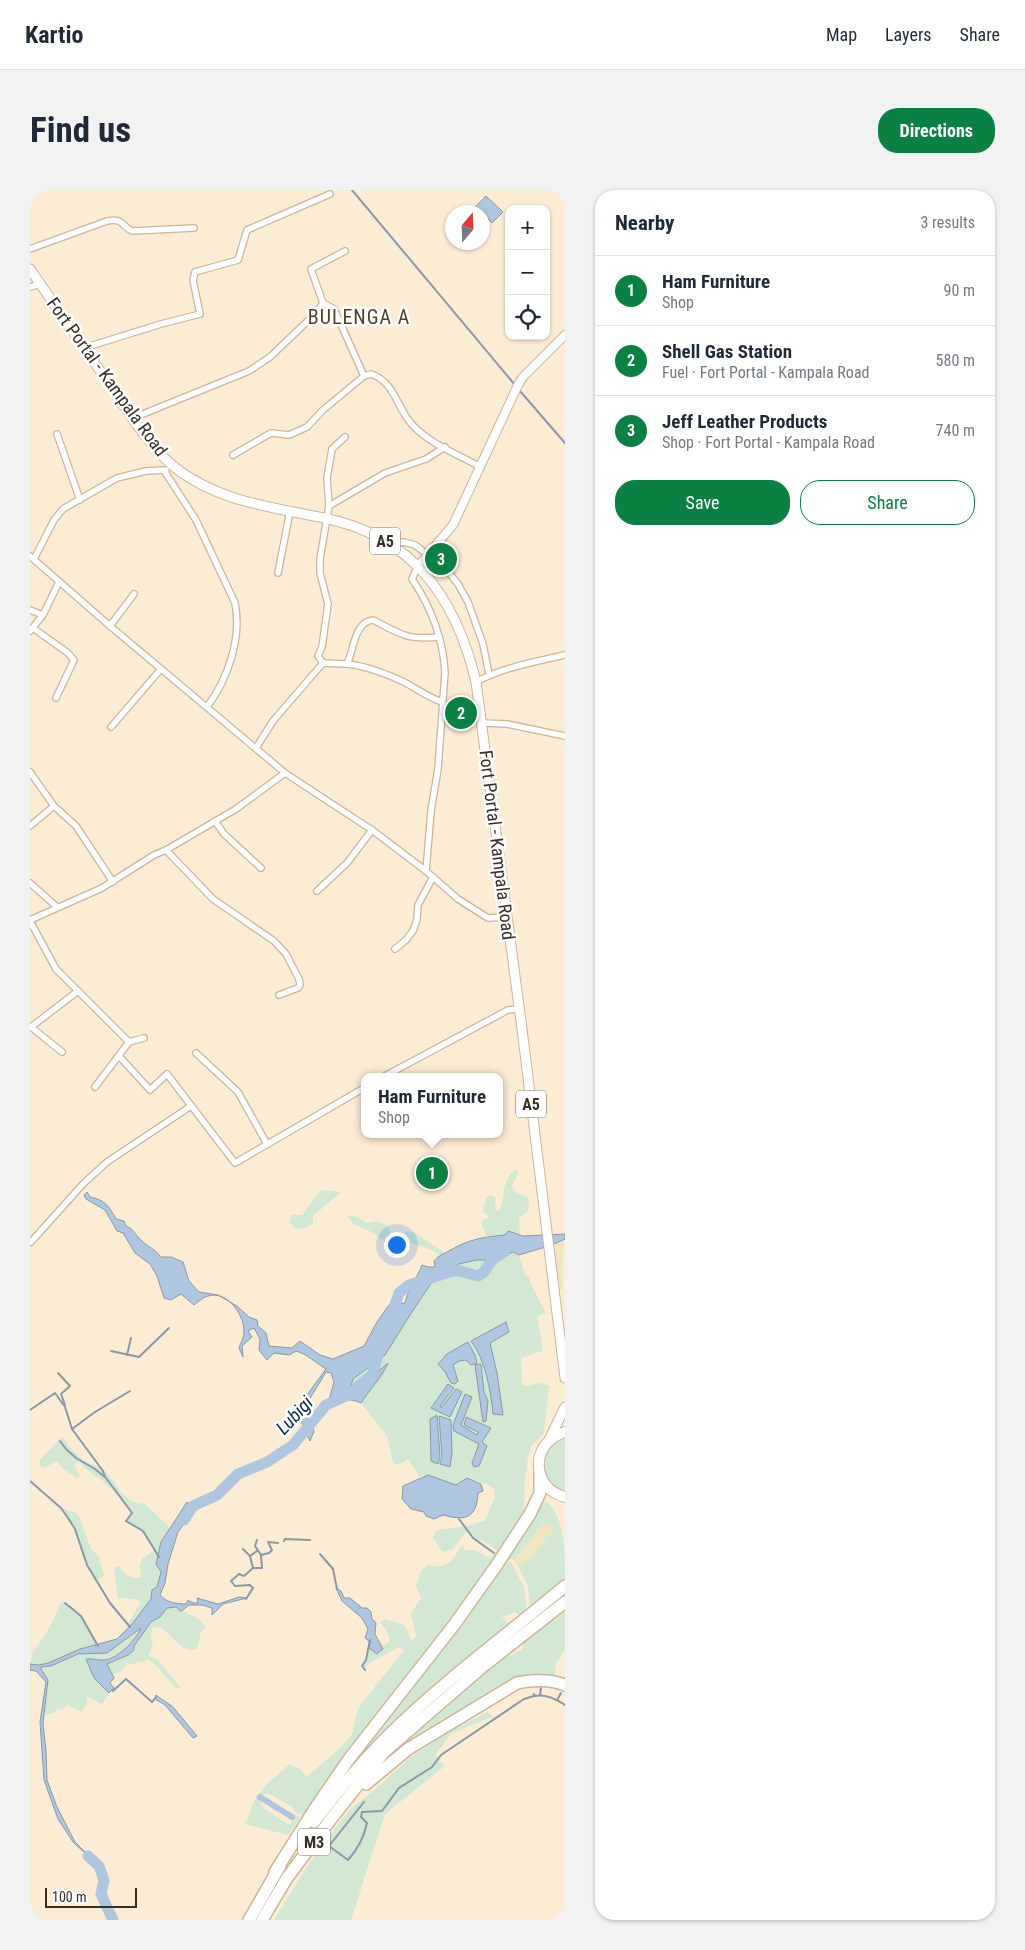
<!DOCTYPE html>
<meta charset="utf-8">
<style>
:root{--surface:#fff;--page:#f2f2f3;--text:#1f2937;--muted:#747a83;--line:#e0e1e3;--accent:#0b8043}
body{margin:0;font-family:"Roboto Condensed",sans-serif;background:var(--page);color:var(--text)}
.controls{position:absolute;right:15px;top:15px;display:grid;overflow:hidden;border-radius:10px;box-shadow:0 1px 4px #0004}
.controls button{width:45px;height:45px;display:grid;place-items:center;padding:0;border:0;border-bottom:1px solid var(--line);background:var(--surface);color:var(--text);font:25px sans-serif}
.compass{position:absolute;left:415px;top:15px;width:45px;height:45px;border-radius:50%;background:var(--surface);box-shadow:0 1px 4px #0004;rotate:19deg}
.scale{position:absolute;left:15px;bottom:12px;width:92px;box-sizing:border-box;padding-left:5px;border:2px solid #372f23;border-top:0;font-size:14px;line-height:18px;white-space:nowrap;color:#372f23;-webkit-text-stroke:4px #fff;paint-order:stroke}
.you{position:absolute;left:366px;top:1054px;width:18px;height:18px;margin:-12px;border:4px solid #fff;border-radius:50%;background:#1a73e8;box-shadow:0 0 0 8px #1a73e833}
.badge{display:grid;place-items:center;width:32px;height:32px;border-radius:50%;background:var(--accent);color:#fff;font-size:16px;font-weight:700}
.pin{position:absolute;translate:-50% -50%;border:2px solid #fff;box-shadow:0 1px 5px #0006}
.popup{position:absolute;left:331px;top:883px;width:142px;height:65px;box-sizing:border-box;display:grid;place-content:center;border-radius:10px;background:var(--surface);filter:drop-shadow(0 1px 4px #0005);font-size:16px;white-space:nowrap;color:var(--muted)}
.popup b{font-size:19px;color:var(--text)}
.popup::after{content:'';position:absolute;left:50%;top:100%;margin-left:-10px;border:10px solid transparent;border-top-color:var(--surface)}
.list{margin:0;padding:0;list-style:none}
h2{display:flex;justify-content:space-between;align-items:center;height:65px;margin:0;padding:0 20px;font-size:21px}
h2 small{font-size:16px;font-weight:400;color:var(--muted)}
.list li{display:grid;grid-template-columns:32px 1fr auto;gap:15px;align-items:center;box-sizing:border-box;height:70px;padding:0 20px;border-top:1px solid var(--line)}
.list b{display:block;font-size:19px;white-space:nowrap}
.list p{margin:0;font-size:16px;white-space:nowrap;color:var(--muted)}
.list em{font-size:16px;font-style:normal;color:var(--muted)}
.actions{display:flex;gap:10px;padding:15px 20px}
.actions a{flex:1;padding:11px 0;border:1px solid var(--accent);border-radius:20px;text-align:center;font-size:18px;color:var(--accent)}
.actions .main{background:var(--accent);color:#fff}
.icon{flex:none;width:28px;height:28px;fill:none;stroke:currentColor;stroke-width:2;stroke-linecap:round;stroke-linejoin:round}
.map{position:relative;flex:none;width:535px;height:1730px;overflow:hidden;border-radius:20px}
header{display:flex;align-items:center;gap:30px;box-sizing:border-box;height:70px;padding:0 25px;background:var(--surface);border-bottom:1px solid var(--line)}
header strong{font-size:24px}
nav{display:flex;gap:28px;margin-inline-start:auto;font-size:18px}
.intro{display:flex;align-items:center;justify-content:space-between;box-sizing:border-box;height:120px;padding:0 30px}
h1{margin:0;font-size:35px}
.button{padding:12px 22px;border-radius:20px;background:var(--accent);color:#fff;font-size:18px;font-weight:700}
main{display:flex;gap:30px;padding:0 30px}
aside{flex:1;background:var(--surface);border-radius:20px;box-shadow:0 1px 4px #0004}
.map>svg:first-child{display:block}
.green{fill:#d2e8d2}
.sand{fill:#efe5c0}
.water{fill:#aec6df;stroke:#8a99a7}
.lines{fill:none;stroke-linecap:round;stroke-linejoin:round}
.stream{stroke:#8a99a7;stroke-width:2}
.canal{stroke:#aec6df;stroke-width:6}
.river{stroke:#aec6df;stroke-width:11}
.minor-casing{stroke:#cab599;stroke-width:8}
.tertiary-casing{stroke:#cab599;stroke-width:10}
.primary-casing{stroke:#cab599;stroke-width:11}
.trunk-casing{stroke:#cab599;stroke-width:12}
.motorway-casing{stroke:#cab599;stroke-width:14}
.minor{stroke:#fff;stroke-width:5.5}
.tertiary{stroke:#fff;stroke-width:8}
.primary{stroke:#fff;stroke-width:9}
.trunk{stroke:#fff;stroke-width:10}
.motorway{stroke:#fff;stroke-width:11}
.labels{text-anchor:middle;stroke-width:5;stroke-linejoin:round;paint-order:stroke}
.shield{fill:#fff;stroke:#736d65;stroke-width:1}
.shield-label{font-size:16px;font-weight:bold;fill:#372f23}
.street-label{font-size:18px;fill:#372f23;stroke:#fff}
.water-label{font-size:19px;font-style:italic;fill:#082f50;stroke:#fff}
.quarter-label{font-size:20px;letter-spacing:1px;fill:#524128;stroke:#fff}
</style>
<header>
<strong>Kartio</strong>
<nav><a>Map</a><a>Layers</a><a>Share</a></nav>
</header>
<div class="intro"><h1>Find us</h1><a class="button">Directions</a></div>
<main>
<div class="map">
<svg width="535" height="1730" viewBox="0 0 535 1730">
<rect width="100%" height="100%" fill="#fdecd4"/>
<g class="green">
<path d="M487 979V985L482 996 484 1001 499 1008 498 1021 489 1028 490 1045 478 1041 475 1045 456 1046 452 1035 453 1029H460L453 1021 456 1009 460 1005 466 1008 465 1019 469 1021C477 1004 470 989 487 979Z"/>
<polygon points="291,1000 311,1002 283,1026 283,1033 276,1038 266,1039 259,1032 262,1025 272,1025"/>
<path d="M317 1025 328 1027 337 1033 347 1031 357 1035 362 1045 370 1046 377 1041 385 1043 415 1063 409 1065C400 1058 387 1054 376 1053L369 1059 360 1060 355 1052 344 1043 323 1034Z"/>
<path d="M483 1062 489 1065 495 1084 499 1087 501 1095 516 1123 507 1126 512 1152V1161L491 1168 492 1191 494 1196 511 1193 519 1196 514 1244 502 1255 498 1268 495 1288 494 1326 427 1425 308 1577 273 1625 267 1624 261 1616 237 1603 230 1607 232 1617 259 1635 266 1626 271 1627 258 1645 215 1634 225 1609 238 1593 260 1574 270 1579 277 1587 311 1557 322 1544 328 1518 374 1460 369 1457 338 1474 335 1480 332 1476 336 1470 339 1458 347 1464 352 1459 351 1456 360 1452 357 1441 350 1432 355 1429 375 1435 382 1451 386 1446 381 1423 391 1408 386 1395 391 1381 397 1375C420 1379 421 1372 432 1355L435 1360H445L460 1368 467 1361 451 1349 449 1353 436 1341 423 1359 413 1362 403 1348 406 1340 439 1336 455 1330 465 1307 464 1299 457 1294 437 1288 426 1295 398 1285 390 1287 378 1269 368 1275 363 1273 357 1246 331 1213C338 1201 354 1185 357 1174L327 1200H320L323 1189 355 1165 382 1122 404 1089 429 1074 446 1070H463Z"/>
<path d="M32 1247C39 1256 46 1265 57 1272 61 1275 67 1275 71 1278 88 1290 89 1313 115 1314L140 1338 131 1352 126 1374 131 1382C126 1403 115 1421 100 1436L98 1434 110 1413 108 1409 88 1408 84 1378 89 1376C95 1385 99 1388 111 1388L110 1376 112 1369 124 1360C119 1345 110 1339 96 1331L102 1323 82 1298 80 1299 70 1288 65 1287 49 1272 44 1275 50 1286 47 1288 33 1279 27 1271 14 1278 10 1276V1270Z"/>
<polygon points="535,1248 535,1305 523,1300 512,1279 512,1271 519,1257 525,1252"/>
<path d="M517 1312C535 1327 535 1363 535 1389L500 1417 498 1396 488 1376 503 1368 517 1346 522 1343 514 1333 484 1370 481 1369 476 1373 481 1372 494 1397 497 1420 490 1426 485 1422 472 1427 480 1434C428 1475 376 1517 332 1566L329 1563 477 1366 513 1313Z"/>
<path d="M32 1318 47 1323 50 1329 61 1359 69 1367 74 1386 66 1390C55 1374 53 1356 45 1338 42 1331 36 1325 32 1318Z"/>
<polygon points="32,1411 51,1426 68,1455 50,1459 12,1475 0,1474 3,1462 19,1439"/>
<path d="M146 1417 170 1430 176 1437 171 1442 167 1458C153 1465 144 1447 134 1440 131 1437 127 1438 123 1437L120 1447 123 1455 118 1465 128 1470 151 1498 148 1499C136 1490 130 1476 117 1469L114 1472 107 1471 104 1475 98 1473 90 1482 82 1484 77 1474 98 1465 116 1438 137 1418Z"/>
<polygon points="535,1421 535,1459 525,1476 525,1488 505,1484 475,1493 358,1571 356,1569 452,1481 478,1462 481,1466 492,1459 494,1450 520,1429 525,1430"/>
<path d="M112 1436C99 1460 86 1472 57 1468L64 1488 79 1503 72 1514 56 1506 57 1513 52 1522 37 1515 32 1520 30 1518 21 1524 15 1525 18 1490 11 1477 21 1476 48 1464 77 1463Z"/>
<polygon points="458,1522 462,1527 422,1543 405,1565 415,1576 355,1624 321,1730 244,1730 280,1672 320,1619 341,1603 381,1567 418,1542"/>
</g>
<g class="sand">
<path d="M534 1049C534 1059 532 1068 532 1078 531 1087 534 1093 532 1102L524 1078 522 1055Z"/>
<polygon points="514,1333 521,1335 522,1343 517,1346 502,1369 488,1376 484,1370"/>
</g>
<g class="water">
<polygon points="456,6 473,22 462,33 452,22 445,17"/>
<path d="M57 1002 60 1007C75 1010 79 1016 86 1029L94 1031 96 1036C104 1039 105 1045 111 1050 118 1057 125 1059 131 1067H141L153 1072 159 1091 169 1102 188 1105 207 1116 219 1127 227 1130 228 1136 236 1143 239 1156 262 1158 270 1151 290 1165 303 1169 334 1156 347 1132 359 1115 375 1113C378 1099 387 1088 392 1075L398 1077H405L404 1071C408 1066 411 1065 417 1062 437 1050 451 1047 475 1045L478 1041 493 1046 535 1044V1049L522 1055 489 1065 483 1062 463 1070H446L429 1074 404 1089 382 1122 355 1165 323 1189 320 1200 325 1201 358 1173C353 1186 339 1200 331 1213 319 1207 309 1210 297 1217L304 1192 301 1183 296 1182 279 1210 276 1225 284 1241 280 1251 270 1229 277 1205 296 1179C286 1173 277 1164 266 1161L259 1165 244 1163 237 1170 229 1160 230 1149 224 1138 218 1141 222 1147 212 1156 213 1167 209 1158C210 1154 214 1148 214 1143 215 1126 198 1100 178 1106 173 1107 168 1112 164 1115L151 1104 141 1110 134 1108 127 1086 120 1074 105 1063 93 1043 87 1041 75 1020 56 1009 54 1005Z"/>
<path d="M476 1132 479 1142 460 1153 467 1183 473 1225 463 1224C461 1202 455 1168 441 1151Z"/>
<polygon points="438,1152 445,1165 447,1173 441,1175 436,1170 429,1171 423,1175 428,1191 425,1194 421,1193 415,1182 408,1174 417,1164"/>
<polygon points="451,1174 454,1202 458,1211 456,1231 453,1232 452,1225 445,1175"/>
<polygon points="418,1194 424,1198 410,1216 411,1218 426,1199 432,1202 420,1227 401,1218"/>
<polygon points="435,1204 442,1207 431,1235 447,1245 448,1242 434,1235 436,1227 461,1238 452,1252 457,1256 449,1276 444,1277 442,1273 449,1254 424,1241 423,1235"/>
<polygon points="407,1225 410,1267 408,1274 401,1271 400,1229"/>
<polygon points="409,1226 421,1230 422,1263 420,1277 410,1274 412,1267"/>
<path d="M398 1285 426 1295 437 1288 451 1294 453 1301 448 1303C447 1329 434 1331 413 1325L404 1329 396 1326 394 1322 381 1319 372 1309 373 1296Z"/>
<path d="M157 1312 164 1320 148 1342 138 1374 135 1393 130 1405C136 1412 146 1414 156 1414L158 1410 163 1413H168L167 1408 188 1414 209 1407 217 1408 193 1414 182 1425V1418L172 1415H159L153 1420 150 1421 146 1417 137 1418 130 1427 121 1432 104 1456V1460L98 1465 77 1474 84 1488 80 1493 84 1498 79 1503 64 1488 56 1469C61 1468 66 1470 71 1470 88 1470 105 1451 111 1438L77 1463 48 1464 21 1476 11 1477V1479L18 1490 13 1533 16 1561 17 1590 27 1617 45 1652 69 1676 43 1652 28 1629 14 1590 10 1532 16 1492 6 1481 0 1480V1474L9 1475 18 1473 50 1459 87 1449 103 1433 121 1409 122 1400 127 1397 131 1382 126 1374 131 1352Z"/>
<polygon points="306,1398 311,1401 314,1408 320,1408 332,1418 337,1418 341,1422 342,1429 346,1433 345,1444 353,1459 347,1464 339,1458 340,1452 335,1448 338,1439 332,1428 312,1411"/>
<polygon points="126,1505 143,1517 167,1546 163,1548 135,1515 125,1509"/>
</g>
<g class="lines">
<g class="stream">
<polyline points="322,0 485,195"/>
<polyline points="490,201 535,253"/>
<polyline points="81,1161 109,1167 139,1138"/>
<polyline points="97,1165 101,1148"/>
<polyline points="28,1183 40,1196 31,1204 35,1215"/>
<polyline points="0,1220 25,1203 35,1217 42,1239 73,1281 75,1287"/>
<polyline points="42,1239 65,1222 100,1201"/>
<polyline points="30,1251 36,1259 46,1268 65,1279 76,1288 102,1323 96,1331 113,1341 129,1367"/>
<polyline points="0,1291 31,1318 38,1328 45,1339 57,1375 80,1413 100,1437"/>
<polyline points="429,1329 443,1348 464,1363"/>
<polyline points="227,1350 225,1356 231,1365"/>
<polyline points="254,1351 255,1349 280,1350"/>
<polyline points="213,1359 220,1366 227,1361"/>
<polyline points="290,1364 303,1379 307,1399"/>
<polyline points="220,1366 223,1378"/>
<polyline points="216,1409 223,1398 220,1395 205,1396 201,1391 209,1384 214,1386 223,1378 232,1378 231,1365 239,1363 242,1360 238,1352 248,1353"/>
<polyline points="35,1413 51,1426 68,1456"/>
<polyline points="335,1480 332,1476 336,1470 340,1450"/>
<polyline points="82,1500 83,1501 96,1489 122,1512 126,1507"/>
<polyline points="510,1505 511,1498"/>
<path d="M505 1506C515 1504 526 1509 535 1515"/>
<polyline points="527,1510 531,1503"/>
<path d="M334 1612 299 1656 318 1670C328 1659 334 1647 337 1633L331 1627 332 1622 352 1621 369 1598 402 1577 411 1565 494 1509 504 1506V1504"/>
</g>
<polyline class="canal" points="230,1607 262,1627"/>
<g class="river">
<polyline points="360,1129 369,1103 379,1095 423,1081 430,1081 448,1086 453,1083 463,1069 474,1062"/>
<polyline points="154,1330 163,1316 187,1305 208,1284 237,1272 263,1255 296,1215 318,1205 342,1185 350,1159"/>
<polyline points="58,1666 69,1676 74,1690 71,1704 83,1730"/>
</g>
<g class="minor-casing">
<g id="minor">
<path d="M0 59 77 31C94 28 90 35 102 41L164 38"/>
<polyline points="315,61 281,79 293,113 304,119 334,186"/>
<polyline points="0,97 10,94"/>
<polyline points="54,158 131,134 170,124 163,90 165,82 208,70 217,40 300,4"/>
<polyline points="103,228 219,181 240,167 287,122 293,113"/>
<polyline points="27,244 50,310"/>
<path d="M203 265 241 243 259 245 277 237 293 220 334 186 341 184C362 191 366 212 377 228 391 250 428 265 451 277"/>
<path d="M135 282 166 330 205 413C212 448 198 489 177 517"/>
<polyline points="299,316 355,283 396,269 415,257"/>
<polyline points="360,353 374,352 385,355 415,378 428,394 438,412 453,454 459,484"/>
<polyline points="0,366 80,436 255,583 342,640 396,681 428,709 458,728 476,727"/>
<polyline points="4,369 24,330 33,319 87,288 116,281 136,280"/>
<path d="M388 376 382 389C401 417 413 448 415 482L408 579 401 621 396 681"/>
<polyline points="248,383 260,321"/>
<polyline points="0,420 13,425"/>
<polyline points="80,436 104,404"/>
<polyline points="3,438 38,463 44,470 26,508"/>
<polyline points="0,441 13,425 29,392"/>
<polyline points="293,473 288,466 292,457 298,414 290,383 290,369 299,316 297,288 302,259 315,247"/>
<path d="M317 474C336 476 357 484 374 492 387 499 398 507 412 512"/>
<path d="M446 492C474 477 504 472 535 465"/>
<polyline points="451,533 477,534 535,546"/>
<polyline points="81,537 131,479"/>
<path d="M226 558 243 531 293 473 317 474C324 460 324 432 343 430 371 444 375 450 409 447"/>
<polyline points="0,582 24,616 46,636 83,692"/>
<polyline points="185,631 194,644 231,678"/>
<polyline points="0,636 24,616"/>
<polyline points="136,660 183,709 244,751 256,764 269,789 270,795 268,798 249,805"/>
<polyline points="0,693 27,717"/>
<polyline points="287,701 317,673 342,640"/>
<polyline points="0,730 72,698 124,665 136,660 206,619 255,583"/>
<polyline points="0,731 26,779 99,852"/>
<polyline points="365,759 376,750 383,741 387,729 388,715 403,687"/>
<polyline points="32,862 1,837 48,801"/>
<polyline points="166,863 208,902 237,954"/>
<polyline points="89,866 120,900 137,884 205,973 334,898"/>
<polyline points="353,887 478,820 489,819"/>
<polyline points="65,897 99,852 114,848"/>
<polyline points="1,1052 53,994 77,972 161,916"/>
</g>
</g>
<g class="tertiary-casing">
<polyline id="tertiary" points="388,376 423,335 488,195 493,187 535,145"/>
</g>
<g class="primary-casing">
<g id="primary">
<path d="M0 79C28 120 56 160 84 201 101 226 119 255 142 275 185 311 241 317 294 328 383 346 426 408 446 492L492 839 535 1188"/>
<polyline points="519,1250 535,1217"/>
</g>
</g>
<g class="trunk-casing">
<path id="trunk" d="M535 1242C500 1252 500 1298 535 1307"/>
</g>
<g class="motorway-casing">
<g id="motorway">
<path d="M336 1594 378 1559 487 1493C504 1490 518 1489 535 1495"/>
<path d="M284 1632C308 1601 333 1570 361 1543 415 1490 477 1445 535 1396"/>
<polyline points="245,1682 286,1617 319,1569 424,1435 466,1376 500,1324 510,1303 510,1285"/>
<polyline points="219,1730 250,1676"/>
<polyline points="232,1730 257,1688 301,1629 354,1562 451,1478 535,1412"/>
</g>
</g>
<use href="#minor" class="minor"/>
<use href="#tertiary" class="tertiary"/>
<use href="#primary" class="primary"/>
<use href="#trunk" class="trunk"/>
<use href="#motorway" class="motorway"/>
</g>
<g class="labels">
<g class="shield">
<rect x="340" y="337.5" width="30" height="27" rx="4"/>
<rect x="486" y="900.5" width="30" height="27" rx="4"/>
<rect x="268" y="1638.5" width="32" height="27" rx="4"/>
</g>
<g class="shield-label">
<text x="355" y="357">A5</text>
<text x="501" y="920">A5</text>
<text x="284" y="1658">M3</text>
</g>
<g class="street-label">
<text transform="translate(77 187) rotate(54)" y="6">Fort Portal - Kampala Road</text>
<text transform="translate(467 655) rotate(83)" y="6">Fort Portal - Kampala Road</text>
</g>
<g class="water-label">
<text transform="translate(264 1225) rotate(-47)" y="7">Lubigi</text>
</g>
<g class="quarter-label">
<text x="329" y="134">BULENGA A</text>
</g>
</g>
</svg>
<div class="controls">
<button>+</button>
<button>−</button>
<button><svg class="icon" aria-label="locate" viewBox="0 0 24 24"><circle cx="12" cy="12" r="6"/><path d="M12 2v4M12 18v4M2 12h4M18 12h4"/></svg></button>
</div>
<svg class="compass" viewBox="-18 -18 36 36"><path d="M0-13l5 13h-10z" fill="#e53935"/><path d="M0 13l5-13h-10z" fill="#747a83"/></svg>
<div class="scale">100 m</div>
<div class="you"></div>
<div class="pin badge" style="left:402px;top:983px">1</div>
<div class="popup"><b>Ham Furniture</b>Shop</div>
<div class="pin badge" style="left:431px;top:523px">2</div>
<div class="pin badge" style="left:411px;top:369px">3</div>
</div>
<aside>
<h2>Nearby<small>3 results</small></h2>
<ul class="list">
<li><span class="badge">1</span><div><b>Ham Furniture</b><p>Shop</p></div><em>90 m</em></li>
<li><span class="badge">2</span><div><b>Shell Gas Station</b><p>Fuel · Fort Portal - Kampala Road</p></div><em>580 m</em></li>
<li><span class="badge">3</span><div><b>Jeff Leather Products</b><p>Shop · Fort Portal - Kampala Road</p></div><em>740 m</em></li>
</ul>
<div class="actions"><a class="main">Save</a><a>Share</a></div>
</aside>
</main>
